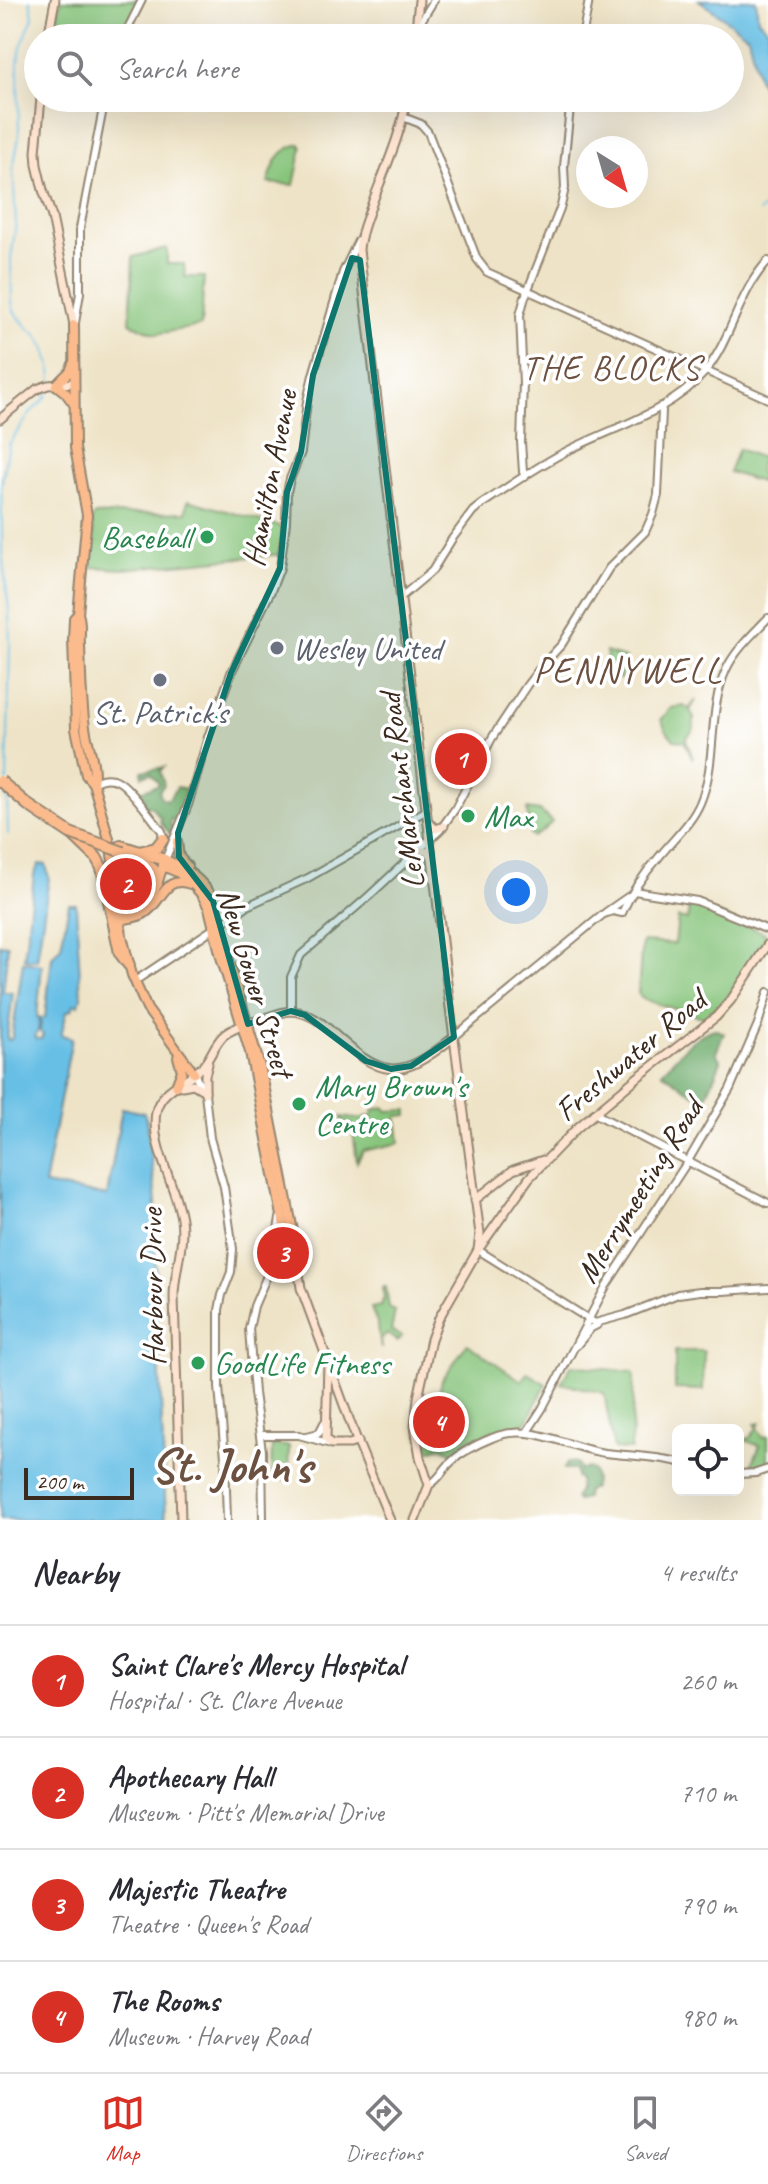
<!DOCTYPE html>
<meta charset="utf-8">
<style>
:root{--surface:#fff;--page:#f7f7f7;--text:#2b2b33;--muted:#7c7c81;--line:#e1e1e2;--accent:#d93025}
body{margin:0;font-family:Caveat,sans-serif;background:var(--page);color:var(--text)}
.controls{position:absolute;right:24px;bottom:24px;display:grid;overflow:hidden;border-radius:12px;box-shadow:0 8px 32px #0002}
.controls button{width:72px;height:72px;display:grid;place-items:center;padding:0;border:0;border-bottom:2px solid var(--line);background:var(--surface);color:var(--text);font:40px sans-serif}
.compass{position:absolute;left:576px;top:136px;width:72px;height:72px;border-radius:50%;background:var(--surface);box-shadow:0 8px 32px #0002;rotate:143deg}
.scale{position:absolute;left:24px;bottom:20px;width:110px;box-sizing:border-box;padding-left:8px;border:4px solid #3b2a1e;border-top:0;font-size:22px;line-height:28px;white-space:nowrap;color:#3b2a1e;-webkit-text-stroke:6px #fff;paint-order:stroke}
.you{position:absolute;left:516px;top:892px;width:28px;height:28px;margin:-20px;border:6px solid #fff;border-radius:50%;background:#1a73e8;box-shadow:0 0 0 12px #1a73e833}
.badge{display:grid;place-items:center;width:52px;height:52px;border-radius:50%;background:var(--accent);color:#fff;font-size:26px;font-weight:700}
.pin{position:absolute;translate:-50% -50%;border:4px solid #fff;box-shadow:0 2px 8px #0006}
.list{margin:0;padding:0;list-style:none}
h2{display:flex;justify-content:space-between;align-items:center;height:104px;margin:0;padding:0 32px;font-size:34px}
h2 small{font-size:26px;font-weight:400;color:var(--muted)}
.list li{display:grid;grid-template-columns:52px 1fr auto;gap:24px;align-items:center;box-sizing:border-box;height:112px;padding:0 32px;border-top:2px solid var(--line)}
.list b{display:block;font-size:30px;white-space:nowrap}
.list p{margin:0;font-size:26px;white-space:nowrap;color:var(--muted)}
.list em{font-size:26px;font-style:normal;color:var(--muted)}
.icon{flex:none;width:44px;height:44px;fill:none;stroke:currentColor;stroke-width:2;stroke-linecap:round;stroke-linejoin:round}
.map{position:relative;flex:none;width:768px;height:1520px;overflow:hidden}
.search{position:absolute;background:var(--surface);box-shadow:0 8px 32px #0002;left:24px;right:24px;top:24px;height:88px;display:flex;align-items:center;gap:20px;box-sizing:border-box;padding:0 28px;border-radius:44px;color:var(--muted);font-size:30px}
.sheet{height:552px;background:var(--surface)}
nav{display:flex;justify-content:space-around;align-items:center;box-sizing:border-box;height:112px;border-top:2px solid var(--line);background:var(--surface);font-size:22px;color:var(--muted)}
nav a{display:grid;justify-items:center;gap:4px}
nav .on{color:var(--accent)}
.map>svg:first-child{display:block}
.green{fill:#87c47b;stroke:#61774c;stroke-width:2}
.forest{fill:#6daa6b;stroke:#546a44;stroke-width:2}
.water{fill:#68bfe5;stroke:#527482;stroke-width:2}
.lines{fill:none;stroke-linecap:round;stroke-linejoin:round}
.stream{stroke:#68bfe5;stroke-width:2}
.tertiary-casing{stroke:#948672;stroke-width:10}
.secondary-casing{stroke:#948672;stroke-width:11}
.primary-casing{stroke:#948672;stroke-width:12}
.motorway-casing{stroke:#948672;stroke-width:14}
.tertiary{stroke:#fff;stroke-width:6}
.secondary{stroke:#fde4d1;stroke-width:7}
.primary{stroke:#fbbb8d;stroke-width:8}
.motorway{stroke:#fbbb8d;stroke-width:10}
.motorway-bridge-casing{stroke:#948672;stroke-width:14;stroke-linecap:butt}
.motorway-bridge{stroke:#fbbb8d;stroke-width:10}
.marked{fill:#0f766e;fill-opacity:0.2;stroke:#0f766e;stroke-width:6;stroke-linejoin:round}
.leisure-dot{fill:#2e9e5b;stroke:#fff;stroke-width:3}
.worship-dot{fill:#6b7280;stroke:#fff;stroke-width:3}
.labels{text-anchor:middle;stroke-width:7;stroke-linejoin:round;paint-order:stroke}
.street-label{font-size:32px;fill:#3b2a1e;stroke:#fff}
.leisure-label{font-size:32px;fill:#27864d;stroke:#fff;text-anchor:start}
.worship-label{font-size:32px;fill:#5b616d;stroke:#fff;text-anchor:start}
.neighbourhood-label{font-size:34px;letter-spacing:2px;fill:#6c5141;stroke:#fff}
.quarter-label{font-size:36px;letter-spacing:2px;fill:#6c5141;stroke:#fff}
.town-label{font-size:48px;font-weight:bold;fill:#6c5141;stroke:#fff}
</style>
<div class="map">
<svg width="768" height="1520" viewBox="0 0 768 1520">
<rect width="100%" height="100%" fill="#fff"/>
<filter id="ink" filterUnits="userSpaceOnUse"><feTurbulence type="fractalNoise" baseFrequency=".0125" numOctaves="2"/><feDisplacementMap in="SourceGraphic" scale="16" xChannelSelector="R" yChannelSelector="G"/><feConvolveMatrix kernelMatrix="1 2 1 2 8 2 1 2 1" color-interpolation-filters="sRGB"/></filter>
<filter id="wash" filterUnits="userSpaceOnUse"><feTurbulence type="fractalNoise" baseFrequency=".006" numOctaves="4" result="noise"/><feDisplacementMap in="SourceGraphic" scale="32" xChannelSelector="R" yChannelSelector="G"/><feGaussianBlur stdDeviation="1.8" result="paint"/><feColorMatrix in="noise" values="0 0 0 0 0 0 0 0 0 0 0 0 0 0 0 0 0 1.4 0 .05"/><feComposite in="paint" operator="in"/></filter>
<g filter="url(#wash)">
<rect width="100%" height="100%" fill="#eee3c6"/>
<g class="green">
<polygon points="61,0 140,0 122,38 53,38"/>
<path d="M300 144 302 148 294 185 268 183C274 163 278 149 300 144Z"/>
<polygon points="167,248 167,264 184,264 185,277 204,277 201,326 156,334 130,323 133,257"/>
<polygon points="738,449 762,458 758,470 762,477 760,482 729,472"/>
<polygon points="188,500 286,528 283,554 123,569 90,567 94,540 92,519 95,515 186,512"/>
<polygon points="606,652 625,658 620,679 602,676 607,659"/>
<polygon points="696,700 690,710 694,718 694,729 686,739 693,759 684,741 674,740 666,730 661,720 671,708 684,706 689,709"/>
<polygon points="527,809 540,811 552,822 544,830 533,837 530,835"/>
<polygon points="690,903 765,933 766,938 754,954 727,999 705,1018 642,999 638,993 642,942 675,944 678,918 687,920"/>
<polygon points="384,1107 388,1111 408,1110 408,1115 397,1116 400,1143 363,1151 357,1162 352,1124 343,1122 341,1117 359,1119 373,1115 373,1110"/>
<polygon points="383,1287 386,1287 389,1308 395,1311 391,1331 402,1336 397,1341 387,1334 380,1339 381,1349 378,1325 371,1308 382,1306 382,1301 384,1300"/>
<polygon points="467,1344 522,1381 528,1373 546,1384 527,1421 522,1425 492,1432 454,1453 441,1447 423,1453 419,1433 423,1396 429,1397 431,1393 439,1393 442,1380"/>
<polygon points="675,1351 704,1351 703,1390 675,1389"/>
<polygon points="571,1365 632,1372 634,1374 631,1450 614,1449 604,1393 561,1383"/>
<polygon points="760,1423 757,1428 763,1437 768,1436 768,1466 749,1471 760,1446 744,1440 751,1437 757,1427 755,1424"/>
<polygon points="272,1445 289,1446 288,1480 271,1480"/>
</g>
<g class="forest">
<polygon points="164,767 160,771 164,785 159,791 161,798 168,800 177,787 188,789 178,821 171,819 170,823 171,827 175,828 170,834 160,822 161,819 151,806 146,806 142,800 145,798 143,795 138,798 133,791 132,784 136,784 140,791 158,785 159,783 151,773 142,776 142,771"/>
<path d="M715 1029 724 1033 716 1053 721 1061 704 1101 662 1072C677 1057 693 1034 715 1029Z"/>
<polygon points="567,1462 577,1463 580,1470 589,1468 593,1471 595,1480 593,1488 587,1491 586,1498 577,1501 575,1498 579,1489 580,1480 576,1478 576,1472 574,1469 564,1469"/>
</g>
<g class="water">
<polygon points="699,0 756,0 758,19 768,29 768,97 759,81 748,36"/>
<polygon points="39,864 46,865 49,878 37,960 24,959 34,875"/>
<polygon points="69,904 76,904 81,997 79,1005 74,1004 72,1010 67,1011 61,1035 72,1038 44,1185 107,1196 122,1108 144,1113 147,1121 156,1202 155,1255 166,1520 0,1520 0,944 8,945 3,992 13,993 7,1039 10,1040 12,1038 23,962 42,965 37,1017 40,1018 38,1031 35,1036 36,1039 41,1039 43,1035 40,1031 41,1018 45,1018 52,957 61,946"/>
</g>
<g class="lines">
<g class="stream">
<polyline points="30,0 33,17 21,47 18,63 19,136 13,169 16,223 11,259 12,302 14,311 27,327 37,335 45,347 51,366 52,381"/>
<polyline points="759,212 765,207"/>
<polyline points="7,781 10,644 9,610 2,553 1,486 9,444 32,411 45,399 50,387"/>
<polyline points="7,791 8,834"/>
</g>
</g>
</g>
<g filter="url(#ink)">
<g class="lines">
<g class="tertiary-casing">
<g id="tertiary">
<polyline points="417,28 434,0"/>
<polyline points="123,38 142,0"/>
<polyline points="582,38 589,0"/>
<polyline points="403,117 421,124 428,132 477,259 487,272 768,399"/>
<polyline points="75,323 80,293 80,228 105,98"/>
<polyline points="525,477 523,472 521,442 523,383 520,315 525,297 561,206 565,188 564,166 571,98"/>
<path d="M401 597 432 571 452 539 473 511 482 504C511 485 540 464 571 449 615 427 671 411 704 373 732 340 738 292 768 261"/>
<path d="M93 783C101 778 110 777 118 781 129 786 154 821 162 831L163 839"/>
<polyline points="165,860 188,805 208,737 231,673 271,591 280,568 286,522 287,492 290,479 301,452 307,401 313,375 343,272 358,241"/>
<polyline points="634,891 697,901 768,930"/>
<path d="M604 914 613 911 622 913C631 892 644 874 659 857 673 839 691 824 700 803 718 761 707 712 726 670 735 650 753 634 768 618"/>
<polyline points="135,981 247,906 308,878 427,810"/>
<polyline points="291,1011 291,977 301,955 369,896 440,830 455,809 492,738 527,685 540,668 562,644 609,568 645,532 653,514 658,495 662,411 661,406"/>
<polyline points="454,1037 606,912 629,896"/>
<polyline points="194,1073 205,1093 210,1138 224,1187 233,1249 231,1272 222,1295 219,1310 219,1387 225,1458 227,1520"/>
<polyline points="594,1113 768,1203"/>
<polyline points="478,1250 595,1323 625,1315 678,1294 700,1291 723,1291 768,1288"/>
<polyline points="577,1345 591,1328 597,1325"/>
<polyline points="527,1432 542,1409 606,1286 688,1161 730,1089 758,1024 768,992"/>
<polyline points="260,1435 299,1435 331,1444"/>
<polyline points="307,1436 319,1433 324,1423"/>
<polyline points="738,1474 756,1473 768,1469"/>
<path d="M429 1485C439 1480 442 1471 450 1463 461 1452 477 1444 492 1438 530 1421 567 1448 605 1453 629 1456 654 1456 678 1462"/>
<polyline points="263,1520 262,1451 254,1393 249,1329 254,1306 272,1264 280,1218"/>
</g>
</g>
<g class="secondary-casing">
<g id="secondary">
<polyline points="48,38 55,0"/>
<polyline points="415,38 419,0"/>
<polyline points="41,98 36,152 37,165 43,190 52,217 74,325"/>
<path d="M407 98C401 134 386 167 373 201 367 218 360 233 359 250L450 1008 480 1234 478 1250"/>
<polyline points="0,419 37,389 48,385 74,383"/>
<polyline points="430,824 436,829 444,826"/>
<path d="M418 852C424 850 430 851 432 857"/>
<polyline points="182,1086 193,1084 205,1091"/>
<polyline points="205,1093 205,1075 208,1064"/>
<polyline points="475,1200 513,1170 543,1160"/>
<polyline points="293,1231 301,1288 356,1438 390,1520"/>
<polyline points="286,1236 296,1266"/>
<polyline points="328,1362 326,1438 331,1444 350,1444 358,1441"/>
<path d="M181 1520 174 1297C174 1271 185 1246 181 1219 176 1185 150 1146 156 1112 160 1088 188 1082 203 1066 211 1057 214 1045 223 1036 233 1027 250 1023 262 1019 271 1016 283 1011 292 1011 306 1012 320 1021 330 1030 382 1078 397 1083 454 1037"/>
<polyline points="415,1520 429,1485 420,1457 415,1426 418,1398 431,1339 439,1318 478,1250 529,1178 577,1128 638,1077 716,1017 731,1000 768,944"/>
</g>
</g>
<g class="primary-casing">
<g id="primary">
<path d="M74 325 75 448 87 515 78 614C82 623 79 634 80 645 81 672 81 700 85 727 87 745 97 765 93 783L111 846 122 936 132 975 147 1009 194 1073"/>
<polyline points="73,364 70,371 56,385 65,392 74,404"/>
<polyline points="78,614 74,618 73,640 76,729 86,775 93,783"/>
<polyline points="177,842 179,857 187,866"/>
<polyline points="163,866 177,872 190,881 202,895 209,908 221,957 250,1052 286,1236"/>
<path d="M117 891C125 900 133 907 145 901"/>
<path d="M119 914C157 907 153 892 165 860 184 867 197 876 209 892L261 1070 293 1231"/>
<path d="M120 920C128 918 138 918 145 913 162 902 165 874 190 884"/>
<polyline points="176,1086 182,1071 178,1057"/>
</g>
</g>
<g class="motorway-casing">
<g id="motorway">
<polyline points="72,834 96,857 102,868 120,953 129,965"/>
<polyline points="121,846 165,860"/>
<polyline points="143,851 156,848 163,839"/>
<polyline points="138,858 153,869 157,884"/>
</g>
</g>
<use href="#tertiary" class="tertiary"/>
<use href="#secondary" class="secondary"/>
<use href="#primary" class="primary"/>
<use href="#motorway" class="motorway"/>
<g class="motorway-bridge-casing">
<polyline id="motorway-bridge" points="0,781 28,805 70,833 123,852"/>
</g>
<use href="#motorway-bridge" class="motorway-bridge"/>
</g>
</g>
<path class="marked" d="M352 258 360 260 454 1037 411 1066 391 1069 366 1061 305 1015 291 1011 248 1024 213 901 179 857 178 833 231 673 280 568 287 492 301 452 313 375Z"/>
<g class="leisure-dot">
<circle cx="207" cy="537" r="8"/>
<circle cx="468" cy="816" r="8"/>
<circle cx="299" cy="1104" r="8"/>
<circle cx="198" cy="1363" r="8"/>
</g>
<g class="worship-dot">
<circle cx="277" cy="648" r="8"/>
<circle cx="160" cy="680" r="8"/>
</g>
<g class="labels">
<g class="street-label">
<text transform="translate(269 478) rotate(-79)" y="11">Hamilton Avenue</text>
<text transform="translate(401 791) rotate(-97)" y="11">LeMarchant Road</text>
<text transform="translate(256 982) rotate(73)" y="11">New Gower Street</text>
<text transform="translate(630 1055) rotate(-40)" y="11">Freshwater Road</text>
<text transform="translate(639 1190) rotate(-58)" y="11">Merrymeeting Road</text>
<text transform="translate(152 1287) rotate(-91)" y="11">Harbour Drive</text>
</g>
<g class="leisure-label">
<text x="191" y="548" text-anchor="end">Baseball</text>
<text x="484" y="827">Max</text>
<text x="315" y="1097">Mary Brown's<tspan x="315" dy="37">Centre</tspan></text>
<text x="214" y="1374">GoodLife Fitness</text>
</g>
<g class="worship-label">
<text x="293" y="659">Wesley United</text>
<text x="160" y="723" text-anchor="middle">St. Patrick's</text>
</g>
<g class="neighbourhood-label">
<text x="612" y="379">THE BLOCKS</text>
</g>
<g class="quarter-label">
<text x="628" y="682">PENNYWELL</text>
</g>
<g class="town-label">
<text x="231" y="1482">St. John's</text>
</g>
</g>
</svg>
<div class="controls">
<button><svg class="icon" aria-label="locate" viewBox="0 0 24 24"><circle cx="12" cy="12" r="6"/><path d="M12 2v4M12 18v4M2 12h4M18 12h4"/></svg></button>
</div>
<svg class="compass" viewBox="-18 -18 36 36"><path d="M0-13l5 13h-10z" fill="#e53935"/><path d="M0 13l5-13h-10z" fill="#7c7c81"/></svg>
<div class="scale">200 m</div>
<div class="you"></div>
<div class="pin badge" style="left:461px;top:759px">1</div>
<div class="pin badge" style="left:126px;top:884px">2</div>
<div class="pin badge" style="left:283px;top:1253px">3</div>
<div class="pin badge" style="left:439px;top:1422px">4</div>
<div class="search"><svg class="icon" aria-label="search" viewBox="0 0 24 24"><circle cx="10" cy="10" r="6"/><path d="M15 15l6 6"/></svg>Search here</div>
</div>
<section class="sheet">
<h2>Nearby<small>4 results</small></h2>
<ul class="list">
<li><span class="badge">1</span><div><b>Saint Clare's Mercy Hospital</b><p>Hospital · St. Clare Avenue</p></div><em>260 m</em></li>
<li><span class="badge">2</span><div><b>Apothecary Hall</b><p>Museum · Pitt's Memorial Drive</p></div><em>710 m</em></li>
<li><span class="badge">3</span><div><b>Majestic Theatre</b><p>Theatre · Queen's Road</p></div><em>790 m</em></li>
<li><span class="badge">4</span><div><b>The Rooms</b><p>Museum · Harvey Road</p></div><em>980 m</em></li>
</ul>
</section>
<nav>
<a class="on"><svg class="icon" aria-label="map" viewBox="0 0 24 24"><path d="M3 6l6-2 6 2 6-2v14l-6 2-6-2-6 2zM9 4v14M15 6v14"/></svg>Map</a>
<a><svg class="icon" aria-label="directions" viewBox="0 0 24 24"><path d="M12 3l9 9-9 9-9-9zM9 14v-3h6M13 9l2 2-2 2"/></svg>Directions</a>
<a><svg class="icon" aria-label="saved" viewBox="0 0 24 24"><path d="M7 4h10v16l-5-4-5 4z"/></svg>Saved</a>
</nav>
